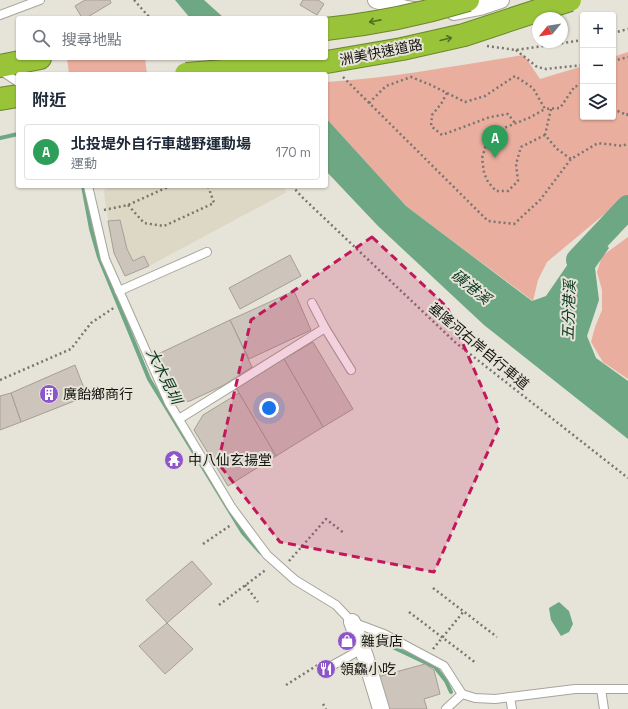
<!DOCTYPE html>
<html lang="zh-TW">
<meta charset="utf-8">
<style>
:root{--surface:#fff;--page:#f6f6f7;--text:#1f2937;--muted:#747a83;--line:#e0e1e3;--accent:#d93025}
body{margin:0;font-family:"Space Grotesk","Noto Sans TC",sans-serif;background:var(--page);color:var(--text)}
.controls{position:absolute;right:12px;top:12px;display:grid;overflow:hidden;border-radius:4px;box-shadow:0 1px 3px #0004}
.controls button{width:36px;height:36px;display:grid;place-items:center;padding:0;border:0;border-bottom:1px solid var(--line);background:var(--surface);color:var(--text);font:20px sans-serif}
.compass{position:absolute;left:532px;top:12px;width:36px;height:36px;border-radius:50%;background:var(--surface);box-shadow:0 1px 3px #0004;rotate:240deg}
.you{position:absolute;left:269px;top:408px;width:14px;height:14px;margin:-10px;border:3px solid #fff;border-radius:50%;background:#1a73e8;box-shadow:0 0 0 6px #1a73e833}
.badge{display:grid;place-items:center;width:26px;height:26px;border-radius:50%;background:var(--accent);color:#fff;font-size:13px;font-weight:700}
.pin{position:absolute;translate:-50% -33px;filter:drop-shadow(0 1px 2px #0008)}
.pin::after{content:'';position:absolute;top:21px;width:14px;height:12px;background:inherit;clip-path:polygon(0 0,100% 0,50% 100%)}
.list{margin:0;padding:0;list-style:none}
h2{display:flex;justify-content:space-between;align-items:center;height:52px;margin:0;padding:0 16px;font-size:17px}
h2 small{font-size:13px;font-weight:400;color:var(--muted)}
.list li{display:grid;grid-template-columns:26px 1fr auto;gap:12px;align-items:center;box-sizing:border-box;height:56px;margin:0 8px 8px;padding:0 8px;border:1px solid var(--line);border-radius:4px}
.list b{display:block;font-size:15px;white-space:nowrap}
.list p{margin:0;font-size:13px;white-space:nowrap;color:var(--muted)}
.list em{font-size:13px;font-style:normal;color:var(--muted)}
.icon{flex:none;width:22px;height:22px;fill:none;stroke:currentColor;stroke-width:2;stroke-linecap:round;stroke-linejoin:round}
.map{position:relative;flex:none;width:628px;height:709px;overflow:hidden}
.search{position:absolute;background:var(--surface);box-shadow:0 1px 3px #0004;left:16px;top:16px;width:312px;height:44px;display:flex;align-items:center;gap:10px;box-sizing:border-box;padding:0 14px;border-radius:4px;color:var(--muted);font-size:15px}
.panel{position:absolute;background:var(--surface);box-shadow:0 1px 3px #0004;left:16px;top:72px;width:312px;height:116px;border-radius:4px}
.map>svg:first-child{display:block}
.built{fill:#ddd8c5}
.green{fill:#eaae9f}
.water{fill:#6ea783}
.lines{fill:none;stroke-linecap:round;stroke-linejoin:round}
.stream{stroke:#6ea783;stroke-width:4}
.river{stroke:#6ea783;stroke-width:24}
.building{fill:#cdc4bb;stroke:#a79e96}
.lane-casing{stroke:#a7a59a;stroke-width:10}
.street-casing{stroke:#a7a59a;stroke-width:18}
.highway-casing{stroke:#6b862b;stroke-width:24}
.path{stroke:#78766f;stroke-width:2.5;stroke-dasharray:2 3;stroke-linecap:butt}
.lane{stroke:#fff;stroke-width:8}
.street{stroke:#fff;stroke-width:16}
.highway{stroke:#99c43a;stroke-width:22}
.highway-bridge-casing{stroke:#6b862b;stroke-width:24;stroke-linecap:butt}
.highway-bridge{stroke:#99c43a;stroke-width:22}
.oneway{stroke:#576c25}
.marked{fill:#c2185b;fill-opacity:0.2;stroke:#c2185b;stroke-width:3;stroke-dasharray:8 5;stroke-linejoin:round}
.labels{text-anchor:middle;stroke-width:4;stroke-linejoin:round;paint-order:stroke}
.street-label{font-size:14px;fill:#151410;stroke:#e6e3d8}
.poi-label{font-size:14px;fill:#151410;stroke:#e6e3d8;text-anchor:start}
.water-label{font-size:15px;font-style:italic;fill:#08371f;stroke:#e6e3d8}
</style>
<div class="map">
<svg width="628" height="709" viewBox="0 0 628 709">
<rect width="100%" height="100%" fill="#e6e3d8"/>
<polygon class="built" points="110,186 282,186 287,192 149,266 125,276 114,253 105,201 104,190"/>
<g class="green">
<path d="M628 52V198L613 207 547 262 538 280 533 301 406 206 326 118V82C392 78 458 65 524 55L540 79 583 66V117H613V57Z"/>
<polygon points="67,58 145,58 147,74 69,74"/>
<polygon points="628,237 628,379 603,362 591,342 595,327 602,310 602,290 597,272 602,256"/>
</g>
<g class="water">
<polygon points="175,0 204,0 224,18 190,18"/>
<polygon points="326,118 406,206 532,301 546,296 592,229 609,248 595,268 599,300 587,336 596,358 628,381 628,439 484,325 378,226 326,171"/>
<polygon points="559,602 569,611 573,624 569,632 561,636 551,620 549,608"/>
</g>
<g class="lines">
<g class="stream">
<polyline points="0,138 18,134"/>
<polyline points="83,186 91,229 99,257 149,379 243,533 261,553"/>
<polyline points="382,642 435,667 446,681 451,692"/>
</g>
<polyline class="river" points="578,260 628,207"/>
</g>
<g class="building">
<polygon points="85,0 110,0 111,3 86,18 82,18 75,6"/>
<polygon points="303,0 318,0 324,4 317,15 300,5"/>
<polygon points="120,220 127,249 133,261 144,256 149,266 125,276 114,253 108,221"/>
<polygon points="290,255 301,276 240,309 229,288"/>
<polygon points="294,291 311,330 249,359 230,320"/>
<polygon points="230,320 252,367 224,385 190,401 178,402 156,355"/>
<polygon points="313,342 353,409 323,427 284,359"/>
<polygon points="284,359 323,427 276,456 236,388"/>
<polygon points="75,365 87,396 21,422 11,393"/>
<polygon points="11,393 21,422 0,430 0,396"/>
<polygon points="239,393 276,456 228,486 194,430 203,415"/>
<polygon points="192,561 212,584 167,623 146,600"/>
<polygon points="167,623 193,649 165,674 139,646"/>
<polygon points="425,664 434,670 440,694 424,699 427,709 387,709 377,677"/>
</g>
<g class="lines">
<g class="lane-casing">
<g id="lane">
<polyline points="0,15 40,0"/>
<polyline points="0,70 18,82"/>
<polyline points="88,186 105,259 169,403 232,508 267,555 295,580 336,605 352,622 384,634 444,666 462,694 475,698 495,699 575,689 628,689"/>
<polyline points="119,291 207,252"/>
<polyline points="312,303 325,328"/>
<polyline points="179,419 325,328 351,370"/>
<polyline points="333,665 362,649"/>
<polyline points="601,689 604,709"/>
<polyline points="510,697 512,709"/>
<polyline points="446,709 462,694"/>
</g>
</g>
<g class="street-casing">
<g id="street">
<polyline points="376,0 406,9 419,11"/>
<polyline points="454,12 480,7 501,0"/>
<polyline points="352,622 365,656 381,709"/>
</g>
</g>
<g class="highway-casing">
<g id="highway">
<polyline points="0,66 40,58"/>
<polyline points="0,99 18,96"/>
</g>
</g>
<g class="path">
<polyline points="134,0 150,18"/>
<polyline points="613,33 628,29"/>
<polyline points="487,46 516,50 583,40"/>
<polyline points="516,50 537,67 546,69 583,65"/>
<polyline points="613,61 628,57"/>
<polyline points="343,77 488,221 514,224 540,200 571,159 598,143 623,146 628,143"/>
<polyline points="447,93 441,104 432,115 431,126 442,135 490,117 508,114 515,123"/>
<polyline points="369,103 386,86 411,77 431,85 465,102 485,96 515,76 533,88 545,109 560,108 575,86 583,87"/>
<polyline points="551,109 545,135 557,149 571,159"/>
<polyline points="613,109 627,115 628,113"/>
<polyline points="545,135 521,147 516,164 518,181 508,191 496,191 488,182 484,173 482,158 486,145 499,130 531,117 545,109"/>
<polyline points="292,186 302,197 456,343 628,478"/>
<polyline points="128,205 144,223 164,226 214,203 208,186"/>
<polyline points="104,210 128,205 170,186"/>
<polyline points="0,380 71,349 91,323 115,307"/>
<polyline points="203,544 231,525"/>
<polyline points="289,561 326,519 344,533"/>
<polyline points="245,585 258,602"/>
<polyline points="433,588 497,637"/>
<polyline points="219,605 267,569"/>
<polyline points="409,612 476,663"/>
<polyline points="433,649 464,611"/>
<polyline points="286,685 324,661"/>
<polyline points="323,704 326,709"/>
</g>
<use href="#lane" class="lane"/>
<use href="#street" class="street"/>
<use href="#highway" class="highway"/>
<g class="highway-bridge-casing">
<g id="highway-bridge">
<path d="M326 29C374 24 422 14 468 0"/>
<polyline points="186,74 315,64 402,49 464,35 570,0"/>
</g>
</g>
<use href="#highway-bridge" class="highway-bridge"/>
</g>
<defs><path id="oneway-shaft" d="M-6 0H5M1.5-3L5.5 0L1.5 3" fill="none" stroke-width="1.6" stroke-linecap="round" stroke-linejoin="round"/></defs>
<g class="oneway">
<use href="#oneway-shaft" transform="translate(375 21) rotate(169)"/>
<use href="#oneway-shaft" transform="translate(446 39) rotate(-14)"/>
</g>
<path class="marked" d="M372 237 447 307 499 427 434 572 280 542 218 463 251 320Z"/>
<defs>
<g id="building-disc" transform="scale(1)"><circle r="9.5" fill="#8e54cb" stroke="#e6e3d8"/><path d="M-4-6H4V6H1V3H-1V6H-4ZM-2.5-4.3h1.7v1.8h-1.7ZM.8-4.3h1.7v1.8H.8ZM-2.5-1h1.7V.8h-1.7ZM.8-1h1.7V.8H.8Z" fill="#fff"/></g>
<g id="temple-disc" transform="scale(1)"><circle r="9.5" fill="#8e54cb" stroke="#e6e3d8"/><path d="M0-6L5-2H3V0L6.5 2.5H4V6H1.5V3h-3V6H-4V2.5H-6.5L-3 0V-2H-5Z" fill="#fff"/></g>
<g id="shop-disc" transform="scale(1)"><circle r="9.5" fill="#8e54cb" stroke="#e6e3d8"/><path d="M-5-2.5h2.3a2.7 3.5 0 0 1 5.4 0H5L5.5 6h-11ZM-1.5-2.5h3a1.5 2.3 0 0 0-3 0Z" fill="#fff"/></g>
<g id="restaurant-disc" transform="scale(1)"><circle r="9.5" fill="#8e54cb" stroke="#e6e3d8"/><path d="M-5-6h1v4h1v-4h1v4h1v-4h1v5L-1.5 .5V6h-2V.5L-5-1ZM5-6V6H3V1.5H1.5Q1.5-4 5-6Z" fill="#fff"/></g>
</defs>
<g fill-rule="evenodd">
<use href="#building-disc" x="49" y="394"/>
<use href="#temple-disc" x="174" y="460"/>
<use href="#shop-disc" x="347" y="641"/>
<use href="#restaurant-disc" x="326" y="669"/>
</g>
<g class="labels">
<g class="street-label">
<text transform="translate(381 52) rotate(-11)" y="5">洲美快速道路</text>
<text transform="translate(479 346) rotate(40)" y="5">基隆河右岸自行車道</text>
</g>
<g class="poi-label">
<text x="63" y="399">廣飴鄉商行</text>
<text x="188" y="465">中八仙玄揚堂</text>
<text x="361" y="646">雜貨店</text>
<text x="340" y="674">領鱻小吃</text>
</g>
<g class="water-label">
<text transform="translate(471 287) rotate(39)" y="5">磺港溪</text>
<text transform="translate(569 310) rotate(-88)" y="5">五分港溪</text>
<text transform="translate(164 376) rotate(63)" y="5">大木見圳</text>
</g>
</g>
</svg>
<div class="controls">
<button>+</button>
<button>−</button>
<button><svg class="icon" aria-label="layers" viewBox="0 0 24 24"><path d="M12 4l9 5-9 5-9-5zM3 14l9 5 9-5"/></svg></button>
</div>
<svg class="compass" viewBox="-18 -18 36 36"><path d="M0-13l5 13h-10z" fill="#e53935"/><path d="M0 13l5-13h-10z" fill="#747a83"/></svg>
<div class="you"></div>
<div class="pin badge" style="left:495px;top:158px;background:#2e9e5b">A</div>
<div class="search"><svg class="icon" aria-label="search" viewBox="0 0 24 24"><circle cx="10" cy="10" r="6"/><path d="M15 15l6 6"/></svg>搜尋地點</div>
<section class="panel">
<h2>附近<small></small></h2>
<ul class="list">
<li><span class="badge" style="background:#2e9e5b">A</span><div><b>北投堤外自行車越野運動場</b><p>運動</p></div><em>170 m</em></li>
</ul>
</section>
</div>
